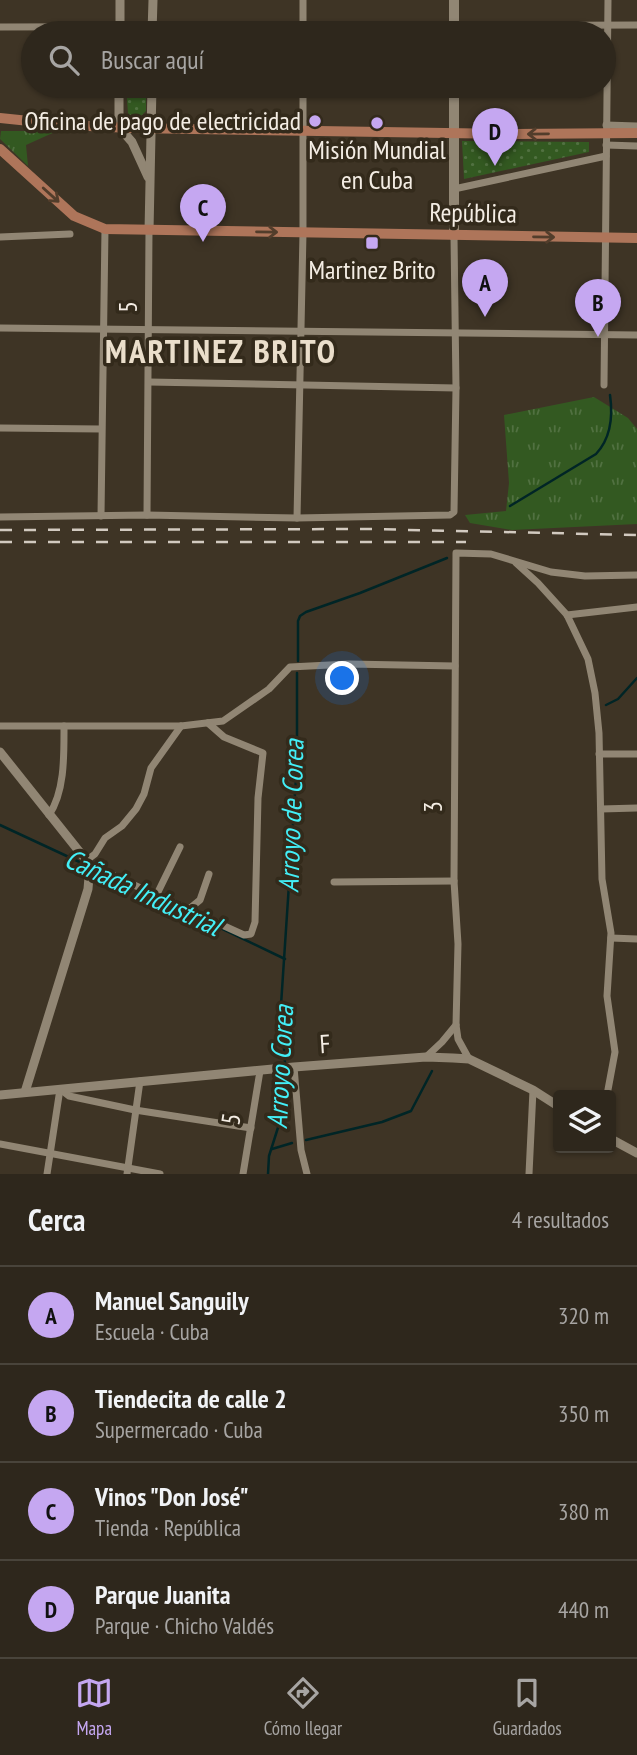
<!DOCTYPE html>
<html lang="es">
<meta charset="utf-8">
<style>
:root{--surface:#2e271c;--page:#362f25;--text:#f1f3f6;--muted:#a7a5a3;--line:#49443b;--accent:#c5a7f1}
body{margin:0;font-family:"PT Sans Narrow",sans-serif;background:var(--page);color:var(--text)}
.controls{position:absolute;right:21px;bottom:21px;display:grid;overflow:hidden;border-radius:7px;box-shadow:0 2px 5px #0004}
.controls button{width:63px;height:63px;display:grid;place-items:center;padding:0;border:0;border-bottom:2px solid var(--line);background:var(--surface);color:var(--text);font:35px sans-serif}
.you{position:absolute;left:343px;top:679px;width:24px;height:24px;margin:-18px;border:5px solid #fff;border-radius:50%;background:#1a73e8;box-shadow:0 0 0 10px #1a73e833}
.badge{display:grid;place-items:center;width:46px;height:46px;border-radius:50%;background:var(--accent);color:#111;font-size:23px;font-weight:700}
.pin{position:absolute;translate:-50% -58px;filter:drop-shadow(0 2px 4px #0008)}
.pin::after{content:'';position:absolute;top:37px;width:24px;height:21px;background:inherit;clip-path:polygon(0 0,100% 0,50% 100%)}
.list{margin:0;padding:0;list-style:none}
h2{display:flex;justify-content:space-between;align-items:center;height:91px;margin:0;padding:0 28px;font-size:30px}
h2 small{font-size:23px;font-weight:400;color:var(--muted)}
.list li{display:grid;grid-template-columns:46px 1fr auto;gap:21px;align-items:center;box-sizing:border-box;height:98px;padding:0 28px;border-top:2px solid var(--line)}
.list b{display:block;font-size:26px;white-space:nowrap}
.list p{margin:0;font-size:23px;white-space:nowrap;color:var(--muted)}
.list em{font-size:23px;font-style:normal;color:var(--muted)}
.icon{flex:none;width:38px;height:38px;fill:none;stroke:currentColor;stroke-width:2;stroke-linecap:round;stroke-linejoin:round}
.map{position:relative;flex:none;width:637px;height:1174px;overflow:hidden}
.search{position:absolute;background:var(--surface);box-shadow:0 2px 5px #0004;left:21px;right:21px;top:21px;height:77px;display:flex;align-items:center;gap:18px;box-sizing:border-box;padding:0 24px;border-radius:38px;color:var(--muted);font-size:26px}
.sheet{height:483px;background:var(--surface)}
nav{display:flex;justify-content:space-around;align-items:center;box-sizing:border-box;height:98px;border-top:2px solid var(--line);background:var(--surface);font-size:19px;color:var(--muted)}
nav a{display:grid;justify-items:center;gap:4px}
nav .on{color:var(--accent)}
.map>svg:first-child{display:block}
.grass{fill:url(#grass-tufts)}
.park{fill:url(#park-dots)}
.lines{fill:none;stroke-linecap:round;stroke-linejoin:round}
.stream{stroke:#002526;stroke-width:2.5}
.minor{stroke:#918674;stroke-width:7}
.tertiary{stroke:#918674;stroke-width:9}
.secondary{stroke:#918674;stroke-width:10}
.primary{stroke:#ae755a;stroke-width:10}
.rail{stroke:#d2cac0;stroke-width:2.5;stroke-dasharray:12 12;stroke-linecap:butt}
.oneway{stroke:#523d2b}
.poi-dot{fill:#c5a7f1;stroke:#332a1b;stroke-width:2.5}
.labels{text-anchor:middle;stroke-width:7;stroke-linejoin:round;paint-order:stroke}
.poi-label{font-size:26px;fill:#f4ede4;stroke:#332a1b}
.street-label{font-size:26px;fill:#f4ede4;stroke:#332a1b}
.water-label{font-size:28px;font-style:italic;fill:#43eff7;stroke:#332a1b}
.district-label{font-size:33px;font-weight:bold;letter-spacing:2px;fill:#eadecb;stroke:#332a1b}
</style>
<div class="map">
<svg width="637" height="1174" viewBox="0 0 637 1174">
<defs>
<pattern id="grass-tufts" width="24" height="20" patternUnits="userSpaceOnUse" patternTransform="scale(1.75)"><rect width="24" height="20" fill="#335921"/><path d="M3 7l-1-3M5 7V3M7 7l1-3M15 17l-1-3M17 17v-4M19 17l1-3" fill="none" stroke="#517141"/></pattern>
<pattern id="park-dots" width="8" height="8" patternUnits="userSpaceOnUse" patternTransform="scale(1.75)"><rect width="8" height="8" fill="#335921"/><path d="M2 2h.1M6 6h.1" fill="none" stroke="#517141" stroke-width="1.8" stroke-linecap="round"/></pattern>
</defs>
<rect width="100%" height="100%" fill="#3e3425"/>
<g class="grass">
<polygon points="57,131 26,145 28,166 0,139 1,131"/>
<polygon points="594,397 628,418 637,429 637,524 512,530 470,523 465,515 506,511 509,483 504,415"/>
</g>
<g class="park">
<polygon points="126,86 146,86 146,111 140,117 132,117 128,113"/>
<polygon points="462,141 589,142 589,152 464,179"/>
</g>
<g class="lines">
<g class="stream">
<path d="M510 506 596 454C611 438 613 416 610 395"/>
<polyline points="298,661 298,621 300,616 306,612 360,593 447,558"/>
<polyline points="606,705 618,699 637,678"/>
<polyline points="0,825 86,865"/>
<polyline points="206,921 285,959"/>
<polyline points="285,1064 281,1005 297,763 297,673"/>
<polyline points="306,1140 382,1122 411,1111 432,1071"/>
<polyline points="272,1149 292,1143"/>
<polyline points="268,1174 269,1156 282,1115 285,1071"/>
</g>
<g class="minor">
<polyline points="0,27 637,25"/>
<polyline points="303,33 303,0"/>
<polyline points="606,125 637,126"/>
<polyline points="606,145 637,146"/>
<polyline points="454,189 606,156"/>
<polyline points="0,237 70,234"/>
<polyline points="0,328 637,335"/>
<polyline points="149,382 456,388"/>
<polyline points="604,385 608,0"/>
<polyline points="0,428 101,429"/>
<polyline points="147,515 149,231"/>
<polyline points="101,516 105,229"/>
<polyline points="0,517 147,515 297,518 450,515 454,512 456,388 454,236"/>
<polyline points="297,518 303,233 303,86"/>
<polyline points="516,563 538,583 567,615 588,659 595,693 599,733 602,879 611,933 607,996 615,1052 607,1095"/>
<polyline points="567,615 637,607"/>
<polyline points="0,726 181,726 223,721 269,689 290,667 349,664 455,666"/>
<polyline points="599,754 637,754"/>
<polyline points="601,809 637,808"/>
<path d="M49 815C65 791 64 755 64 726"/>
<polyline points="87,860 95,854 105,838 122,826 136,809 144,794 151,768 181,726"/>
<polyline points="90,865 244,935 251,934 255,922 258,798 263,753 224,737 208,723"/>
<polyline points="334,882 454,881"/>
<polyline points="157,894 180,847"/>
<polyline points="189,909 200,900 209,874"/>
<polyline points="611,938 637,939"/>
<polyline points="426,1057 442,1042 456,1025"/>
<polyline points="469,1059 458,1039 456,1025 458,944 454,881 456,553 491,554 551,572 585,576 637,575"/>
<polyline points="294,1067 301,1150 307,1174"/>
<polyline points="60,1089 69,1096 135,1110 251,1128"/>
<polyline points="0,1144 160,1174"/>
<polyline points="47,1174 60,1089"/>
<polyline points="127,1174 140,1081"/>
<polyline points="243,1174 260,1071"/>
<polyline points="529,1174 533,1090"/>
</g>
<g class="tertiary">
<polyline points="120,33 120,0"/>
<polyline points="152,33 153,0"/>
<polyline points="119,86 119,127 132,142 148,177"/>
<polyline points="149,231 152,86"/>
<polyline points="0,752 90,865 88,889 25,1092"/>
<polyline points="0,1095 294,1067 426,1057 453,1058 469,1059 533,1090 558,1106"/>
<polyline points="611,1139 637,1153"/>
</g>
<g class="secondary">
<polyline points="454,33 454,0"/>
<polyline points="454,236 454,86"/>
</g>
<g class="primary">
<polyline points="0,118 68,125 131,128 513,134 637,133"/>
<polyline points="0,149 74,216 105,229 637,238"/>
</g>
<g class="rail">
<polyline points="0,530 368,529 637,535"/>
<polyline points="0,542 466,542"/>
</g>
</g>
<defs><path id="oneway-shaft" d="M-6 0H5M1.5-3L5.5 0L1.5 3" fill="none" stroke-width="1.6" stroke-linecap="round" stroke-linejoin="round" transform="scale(1.75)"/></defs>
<g class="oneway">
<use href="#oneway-shaft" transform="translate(538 134) rotate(179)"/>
<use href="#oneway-shaft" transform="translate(51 195) rotate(42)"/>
<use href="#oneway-shaft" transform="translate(267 232) rotate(1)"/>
<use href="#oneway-shaft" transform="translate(544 237) rotate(1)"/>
</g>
<g class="poi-dot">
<circle cx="315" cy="121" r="7"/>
<circle cx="377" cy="123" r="7"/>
<rect x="365" y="236" width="14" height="14" rx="3.5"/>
</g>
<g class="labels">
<g class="poi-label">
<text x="301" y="130" text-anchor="end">Oficina de pago de electricidad</text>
<text x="377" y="159">Misión Mundial<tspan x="377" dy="30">en Cuba</tspan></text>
<text x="372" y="279">Martinez Brito</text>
</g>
<g class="street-label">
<text transform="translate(473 213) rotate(1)" y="9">República</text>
<text transform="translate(128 307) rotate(-90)" y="9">5</text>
<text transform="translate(433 807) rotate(-90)" y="9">3</text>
<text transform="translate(325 1044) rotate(-4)" y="9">F</text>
<text transform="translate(231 1119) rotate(-81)" y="9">5</text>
</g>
<g class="water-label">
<text transform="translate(291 816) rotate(-88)" y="10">Arroyo de Corea</text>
<text transform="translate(143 892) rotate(25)" y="10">Cañada Industrial</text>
<text transform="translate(280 1067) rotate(-87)" y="10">Arroyo Corea</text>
</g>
<g class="district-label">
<text x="221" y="363">MARTINEZ BRITO</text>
</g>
</g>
</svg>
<div class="controls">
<button><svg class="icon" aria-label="layers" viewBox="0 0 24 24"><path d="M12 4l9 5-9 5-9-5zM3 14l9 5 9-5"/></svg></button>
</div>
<div class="you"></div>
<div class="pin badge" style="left:485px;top:317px">A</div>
<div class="pin badge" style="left:598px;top:337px">B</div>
<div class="pin badge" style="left:203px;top:242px">C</div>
<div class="pin badge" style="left:495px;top:166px">D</div>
<div class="search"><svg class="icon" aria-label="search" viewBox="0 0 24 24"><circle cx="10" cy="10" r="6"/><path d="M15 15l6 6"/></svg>Buscar aquí</div>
</div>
<section class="sheet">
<h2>Cerca<small>4 resultados</small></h2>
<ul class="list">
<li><span class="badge">A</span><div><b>Manuel Sanguily</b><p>Escuela · Cuba</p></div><em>320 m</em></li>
<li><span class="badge">B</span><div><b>Tiendecita de calle 2</b><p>Supermercado · Cuba</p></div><em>350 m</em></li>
<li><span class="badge">C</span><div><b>Vinos &quot;Don José&quot;</b><p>Tienda · República</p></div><em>380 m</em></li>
<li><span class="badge">D</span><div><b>Parque Juanita</b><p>Parque · Chicho Valdés</p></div><em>440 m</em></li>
</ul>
</section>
<nav>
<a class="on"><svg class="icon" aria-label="map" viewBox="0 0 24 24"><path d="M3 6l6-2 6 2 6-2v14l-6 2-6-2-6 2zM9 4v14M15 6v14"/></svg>Mapa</a>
<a><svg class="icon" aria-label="directions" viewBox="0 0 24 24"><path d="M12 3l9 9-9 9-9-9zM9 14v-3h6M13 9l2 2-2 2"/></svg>Cómo llegar</a>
<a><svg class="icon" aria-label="saved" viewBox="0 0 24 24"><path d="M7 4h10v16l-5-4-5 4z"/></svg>Guardados</a>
</nav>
